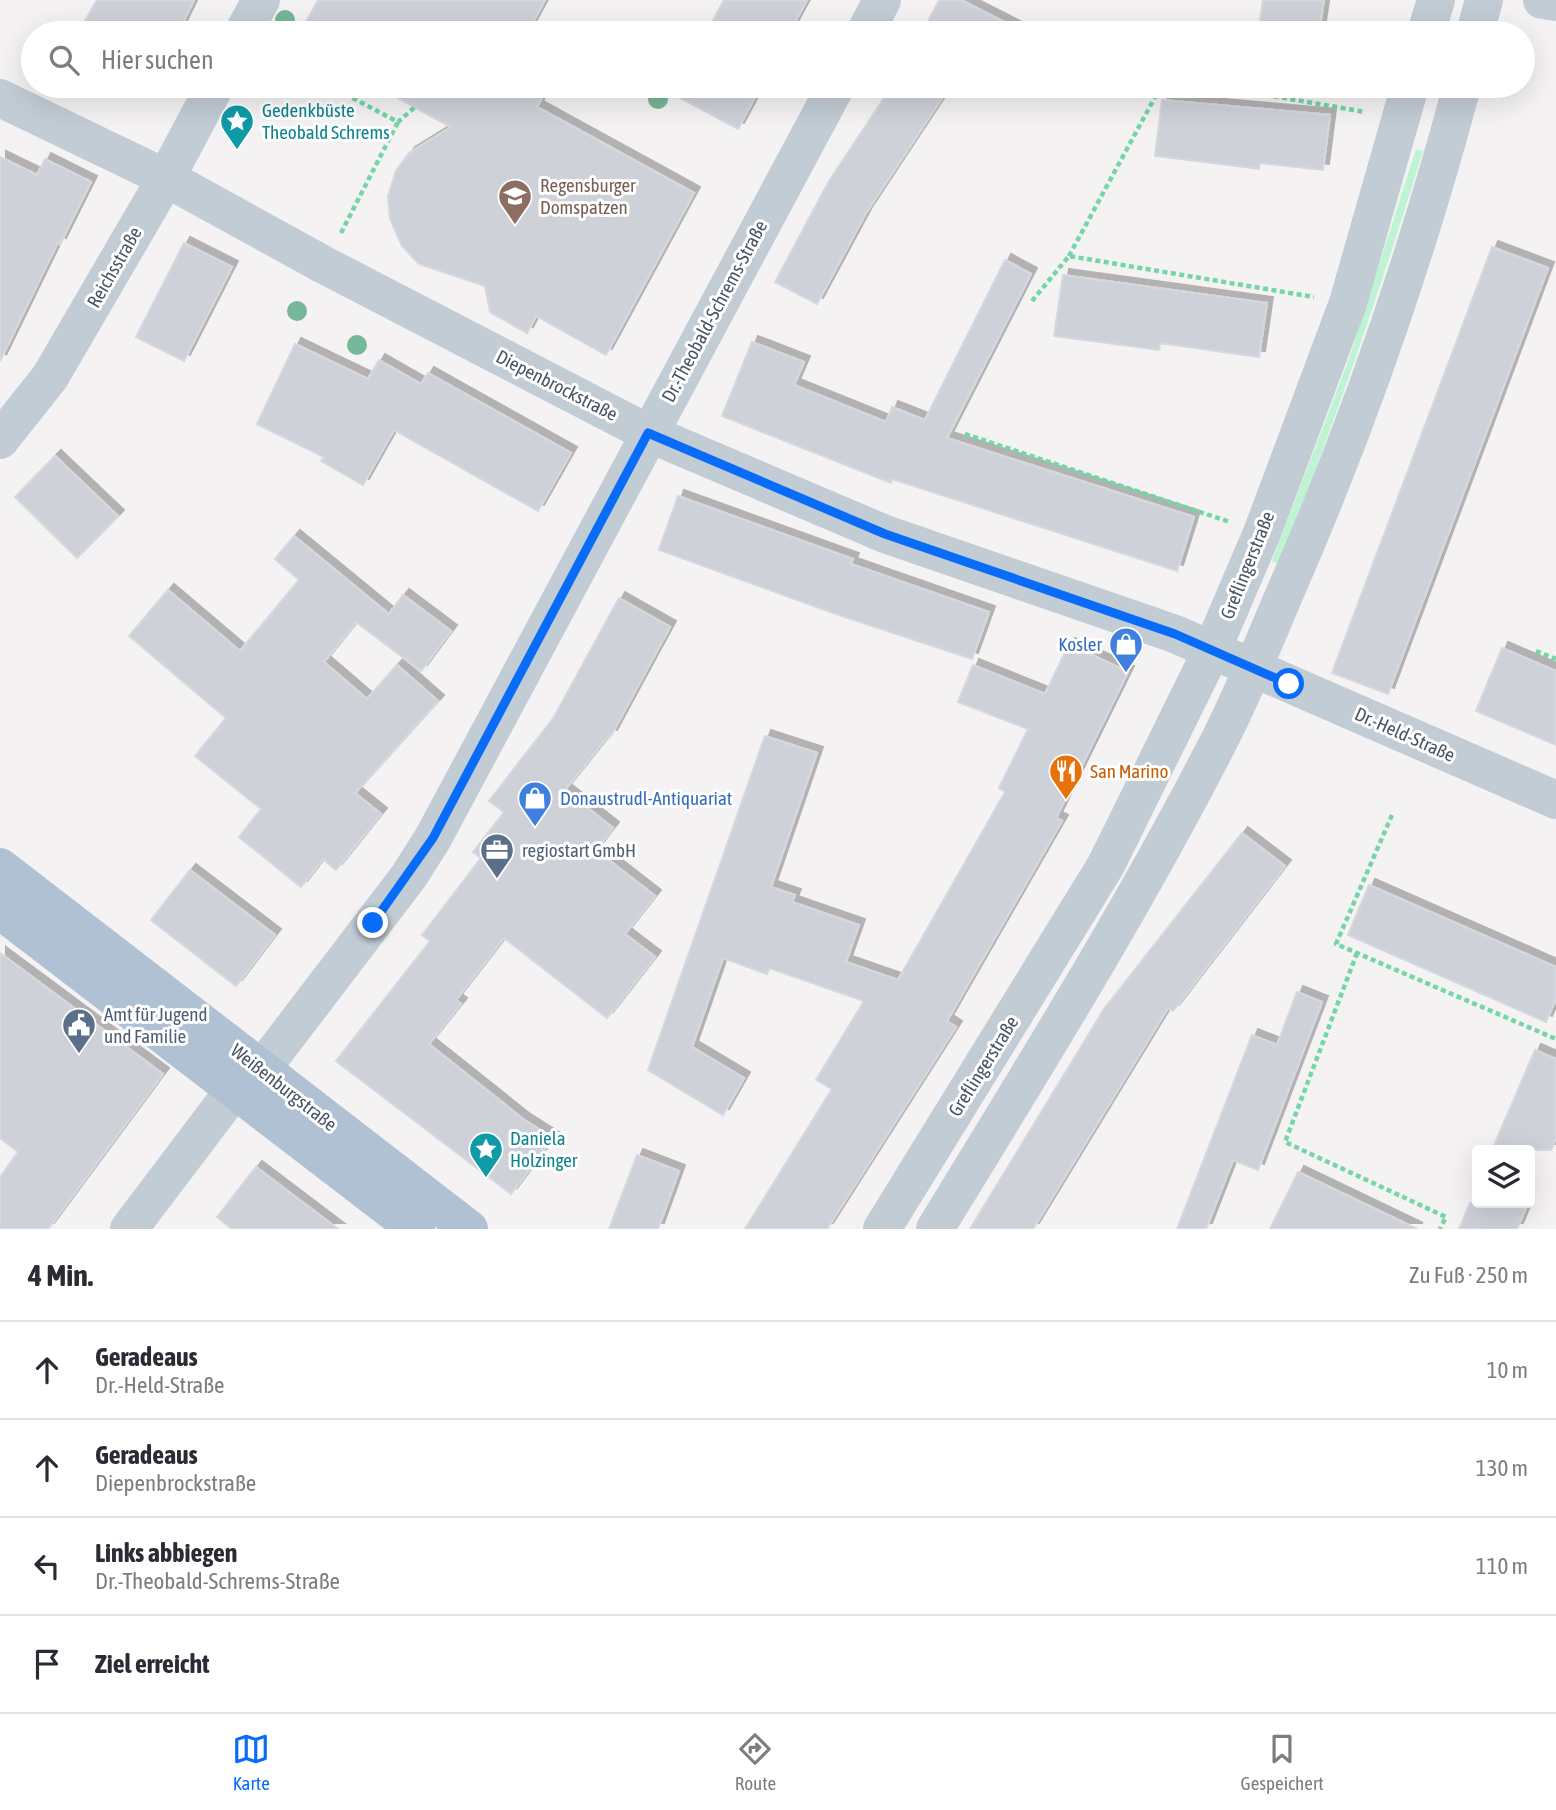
<!DOCTYPE html>
<html lang="de">
<meta charset="utf-8">
<style>
:root{--surface:#fff;--page:#f2f2f3;--text:#2b2b33;--muted:#7c7c81;--line:#e1e1e2;--accent:#086cf8}
body{margin:0;font-family:"Asap Condensed",sans-serif;background:var(--page);color:var(--text)}
.controls{position:absolute;right:21px;bottom:21px;display:grid;overflow:hidden;border-radius:7px;box-shadow:0 7px 28px #0002}
.controls button{width:63px;height:63px;display:grid;place-items:center;padding:0;border:0;border-bottom:2px solid var(--line);background:var(--surface);color:var(--text);font:35px sans-serif}
.stop{position:absolute;width:21px;height:21px;margin:-16px;border:5px solid #086cf8;border-radius:50%;background:#fff}
.stop.end{background:#086cf8;border-color:#fff;box-shadow:0 2px 7px #0008}
.list{margin:0;padding:0;list-style:none}
h2{display:flex;justify-content:space-between;align-items:center;height:91px;margin:0;padding:0 28px;font-size:30px}
h2 small{font-size:23px;font-weight:400;color:var(--muted)}
.list li{display:grid;grid-template-columns:46px 1fr auto;gap:21px;align-items:center;box-sizing:border-box;height:98px;padding:0 28px;border-top:2px solid var(--line)}
.list b{display:block;font-size:26px;white-space:nowrap}
.list p{margin:0;font-size:23px;white-space:nowrap;color:var(--muted)}
.list em{font-size:23px;font-style:normal;color:var(--muted)}
.icon{flex:none;width:38px;height:38px;fill:none;stroke:currentColor;stroke-width:2;stroke-linecap:round;stroke-linejoin:round}
.map{position:relative;flex:none;width:1556px;height:1229px;overflow:hidden}
.search{position:absolute;background:var(--surface);box-shadow:0 7px 28px #0002;left:21px;right:21px;top:21px;height:77px;display:flex;align-items:center;gap:18px;box-sizing:border-box;padding:0 24px;border-radius:38px;color:var(--muted);font-size:26px}
.sheet{height:483px;background:var(--surface)}
nav{display:flex;justify-content:space-around;align-items:center;box-sizing:border-box;height:98px;border-top:2px solid var(--line);background:var(--surface);font-size:19px;color:var(--muted)}
nav a{display:grid;justify-items:center;gap:4px}
nav .on{color:var(--accent)}
.map>svg:first-child{display:block}
.green{fill:#bef4d4}
.building{fill:#ced1d8;stroke:#d5d8de;stroke-width:2;filter:url(#shadow)}
.lines{fill:none;stroke-linecap:round;stroke-linejoin:round}
.path{stroke:#72d6a7;stroke-width:4.5;stroke-dasharray:5 3.5;stroke-linecap:butt}
.minor{stroke:#c2ccd5;stroke-width:38}
.major{stroke:#afc1d3;stroke-width:38}
.tree{fill:#76b797}
.route{stroke:#086cf8;stroke-width:9}
.labels{text-anchor:middle;stroke-width:6;stroke-linejoin:round;paint-order:stroke}
.culture-label{font-size:19px;fill:#0d838f;stroke:#fff;text-anchor:start}
.education-label{font-size:19px;fill:#785e54;stroke:#fff;text-anchor:start}
.street-label{font-size:19px;fill:#475562;stroke:#fff}
.shop-label{font-size:19px;fill:#366cbe;stroke:#fff;text-anchor:end}
.food-label{font-size:19px;fill:#c56008;stroke:#fff;text-anchor:start}
.service-label{font-size:19px;fill:#4e5e75;stroke:#fff;text-anchor:start}
</style>
<div class="map">
<svg width="1556" height="1229" viewBox="0 0 1556 1229">
<defs>
<filter id="shadow"><feDropShadow dx="6" dy="-6" stdDeviation="0" flood-color="#0004"/></filter>
</defs>
<rect width="100%" height="100%" fill="#f4f2f2"/>
<path class="green" d="M1416 149 1423 151C1380 291 1333 428 1279 564L1272 561 1349 359Z"/>
<g class="building">
<polygon points="97,0 194,0 178,33 78,33"/>
<polygon points="318,0 545,0 527,33 300,33"/>
<polygon points="724,0 807,0 789,33 706,33"/>
<polygon points="939,0 961,0 1026,33 922,33"/>
<polygon points="1263,0 1324,0 1319,33 1258,33"/>
<polygon points="376,86 548,86 537,107 694,193 606,355 536,316 527,333 490,312 485,286 419,264 402,246 390,219 388,196 396,171 409,153 451,127"/>
<polygon points="658,86 761,86 738,129"/>
<polygon points="892,86 950,86 866,213 817,304 775,282 829,181"/>
<polygon points="1162,100 1330,115 1323,170 1260,163 1259,169 1155,156"/>
<polygon points="0,157 37,175 45,159 91,182 60,244 58,242 0,361"/>
<polygon points="184,243 232,267 184,361 136,337"/>
<polygon points="1492,247 1548,268 1388,694 1332,673"/>
<polygon points="1005,260 1031,274 947,438 1194,517 1177,571 892,479 891,483 722,416 752,342 804,362 794,385 886,422 892,407 925,420"/>
<polygon points="1063,275 1267,303 1259,357 1160,343 1159,350 1054,336"/>
<polygon points="295,344 368,379 379,360 421,384 428,373 571,453 538,511 394,430 363,485 321,461 324,457 257,424"/>
<polygon points="55,456 118,516 77,558 15,497"/>
<polygon points="678,496 853,559 851,564 989,612 972,659 833,613 659,550"/>
<polygon points="294,536 389,614 403,595 451,631 421,671 356,622 324,662 367,699 397,665 438,701 355,793 381,814 336,870 323,859 301,887 239,837 261,809 195,756 226,718 129,636 168,590 240,651 299,580 275,559"/>
<polygon points="619,598 670,627 611,736 609,735 565,790 613,828 596,850 655,896 625,934 655,957 607,1018 504,938 456,1000 461,1004 429,1044 523,1119 553,1138 511,1194 336,1061 430,941 422,935 481,858 473,852 504,812 489,801 554,717"/>
<polygon points="1069,644 1128,672 1056,818 1062,821 947,1021 956,1027 827,1229 745,1229 832,1089 816,1080 864,1001 769,968 767,974 723,958 692,1047 744,1078 723,1115 648,1070 765,736 817,753 771,887 795,895 792,902 859,925 846,962 898,980 1005,792 999,788 1028,729 958,702 973,665 1045,694"/>
<polygon points="1502,648 1556,671 1556,745 1476,711"/>
<polygon points="1242,833 1285,866 1173,1011 1168,1008 1033,1229 970,1229 1104,1009"/>
<polygon points="190,870 275,935 236,986 151,920"/>
<polygon points="1369,885 1556,967 1556,999 1546,1022 1348,935"/>
<polygon points="0,953 163,1074 48,1229 0,1229 0,1177 18,1152 0,1138"/>
<polygon points="1297,992 1322,1002 1258,1170 1233,1160 1206,1229 1177,1229 1252,1035 1277,1045"/>
<polygon points="1535,1050 1556,1059 1556,1138 1551,1150 1492,1150"/>
<polygon points="637,1155 679,1171 658,1229 609,1229"/>
<polygon points="256,1167 338,1229 232,1229 217,1217"/>
<polygon points="1298,1172 1417,1229 1270,1229"/>
<polygon points="1470,1203 1528,1203 1517,1229 1459,1229"/>
</g>
<g class="lines">
<g class="path">
<polyline points="330,86 398,122 415,107"/>
<polyline points="1215,86 1365,112"/>
<polyline points="341,233 398,122"/>
<polyline points="1069,256 1161,86"/>
<polyline points="1032,301 1069,256 1314,297"/>
<polyline points="965,434 1230,522"/>
<polyline points="1536,651 1556,659"/>
<polyline points="1392,815 1336,944 1556,1039"/>
<polyline points="1357,953 1285,1142 1446,1217 1440,1229"/>
</g>
<g class="minor">
<polyline points="1542,0 1556,2"/>
<polyline points="243,33 261,0"/>
<polyline points="865,33 882,0"/>
<polyline points="1426,33 1436,0"/>
<polyline points="1475,33 1484,0"/>
<polyline points="0,98 166,178 324,265 648,433 885,534 1175,634 1556,800"/>
<polyline points="0,440 50,377 166,178 215,86"/>
<polyline points="261,1070 409,876 433,838 836,86"/>
<polyline points="129,1229 235,1089"/>
<polyline points="882,1229 1106,865 1212,650 1262,533 1348,303 1410,86"/>
<path d="M935 1229C1034 1067 1136 904 1222 735 1245 689 1264 642 1284 595 1356 431 1416 259 1462 86"/>
</g>
<g class="major">
<polyline points="0,867 469,1229"/>
<polyline points="0,910 416,1229"/>
</g>
</g>
<g class="tree">
<circle cx="285" cy="20" r="10"/>
<circle cx="658" cy="99" r="10"/>
<circle cx="297" cy="311" r="10"/>
<circle cx="357" cy="345" r="10"/>
</g>
<g class="lines">
<polyline class="route" points="373,923 433,838 648,433 885,534 1175,634 1289,684"/>
</g>
<defs>
<g id="sight-pin" transform="scale(1.75)"><path d="M0 17L-7.5 6A9.5 9.5 0 1 1 7.5 6Z" fill="#0f9aa8" stroke="#fff"/><path d="M0-6L1.8-2.2L6-1.7L2.9 1.2L3.7 5.4L0 3.3L-3.7 5.4L-2.9 1.2L-6-1.7L-1.8-2.2Z" fill="#fff"/></g>
<g id="school-pin" transform="scale(1.75)"><path d="M0 17L-7.5 6A9.5 9.5 0 1 1 7.5 6Z" fill="#8d6e63" stroke="#fff"/><path d="M0-5L7-2L0 1L-7-2ZM-4 1L0 2.5L4 1V4Q0 6-4 4Z" fill="#fff"/></g>
<g id="shop-pin" transform="scale(1.75)"><path d="M0 17L-7.5 6A9.5 9.5 0 1 1 7.5 6Z" fill="#3f7fe0" stroke="#fff"/><path d="M-5-2.5h2.3a2.7 3.5 0 0 1 5.4 0H5L5.5 6h-11ZM-1.5-2.5h3a1.5 2.3 0 0 0-3 0Z" fill="#fff"/></g>
<g id="restaurant-pin" transform="scale(1.75)"><path d="M0 17L-7.5 6A9.5 9.5 0 1 1 7.5 6Z" fill="#e8710a" stroke="#fff"/><path d="M-5-6h1v4h1v-4h1v4h1v-4h1v5L-1.5 .5V6h-2V.5L-5-1ZM5-6V6H3V1.5H1.5Q1.5-4 5-6Z" fill="#fff"/></g>
<g id="office-pin" transform="scale(1.75)"><path d="M0 17L-7.5 6A9.5 9.5 0 1 1 7.5 6Z" fill="#5c6f8a" stroke="#fff"/><path d="M-6-3h4V-5.5h4V-3h4V5H-6ZM-1-4.5V-3h2v-1.5ZM-6 0V1H6V0Z" fill="#fff"/></g>
<g id="civic-pin" transform="scale(1.75)"><path d="M0 17L-7.5 6A9.5 9.5 0 1 1 7.5 6Z" fill="#5c6f8a" stroke="#fff"/><path d="M-.6-6.5H3V-4.5H.6V-3L4-1V1h2V6H-6V1h2V-1L-.6-3ZM-1.2 2.5V6h2.4V2.5Z" fill="#fff"/></g>
</defs>
<g fill-rule="evenodd">
<use href="#sight-pin" x="237" y="121"/>
<use href="#school-pin" x="515" y="196"/>
<use href="#shop-pin" x="1126" y="644"/>
<use href="#restaurant-pin" x="1066" y="771"/>
<use href="#shop-pin" x="535" y="798"/>
<use href="#office-pin" x="497" y="850"/>
<use href="#civic-pin" x="79" y="1025"/>
<use href="#sight-pin" x="486" y="1149"/>
</g>
<g class="labels">
<g class="culture-label">
<text x="262" y="117">Gedenkbüste<tspan x="262" dy="22">Theobald Schrems</tspan></text>
<text x="510" y="1145">Daniela<tspan x="510" dy="22">Holzinger</tspan></text>
</g>
<g class="education-label">
<text x="540" y="192">Regensburger<tspan x="540" dy="22">Domspatzen</tspan></text>
</g>
<g class="street-label">
<text transform="translate(114 267) rotate(-60)" y="7">Reichsstraße</text>
<text transform="translate(714 311) rotate(-62)" y="7">Dr.-Theobald-Schrems-Straße</text>
<text transform="translate(557 385) rotate(27)" y="7">Diepenbrockstraße</text>
<text transform="translate(1247 565) rotate(-68)" y="7">Greflingerstraße</text>
<text transform="translate(1405 734) rotate(24)" y="7">Dr.-Held-Straße</text>
<text transform="translate(983 1066) rotate(-58)" y="7">Greflingerstraße</text>
<text transform="translate(284 1087) rotate(38)" y="7">Weißenburgstraße</text>
</g>
<g class="shop-label">
<text x="1102" y="651">Kosler</text>
<text x="560" y="805" text-anchor="start">Donaustrudl-Antiquariat</text>
</g>
<g class="food-label">
<text x="1090" y="778">San Marino</text>
</g>
<g class="service-label">
<text x="522" y="857">regiostart GmbH</text>
<text x="104" y="1021">Amt für Jugend<tspan x="104" dy="22">und Familie</tspan></text>
</g>
</g>
</svg>
<div class="controls">
<button><svg class="icon" aria-label="layers" viewBox="0 0 24 24"><path d="M12 4l9 5-9 5-9-5zM3 14l9 5 9-5"/></svg></button>
</div>
<div class="stop" style="left:1289px;top:684px"></div>
<div class="stop end" style="left:373px;top:923px"></div>
<div class="search"><svg class="icon" aria-label="search" viewBox="0 0 24 24"><circle cx="10" cy="10" r="6"/><path d="M15 15l6 6"/></svg>Hier suchen</div>
</div>
<section class="sheet">
<h2>4 Min.<small>Zu Fuß · 250 m</small></h2>
<ul class="list">
<li><svg class="icon" aria-label="ahead" viewBox="0 0 24 24"><path d="M12 20V5M6 11l6-6 6 6"/></svg><div><b>Geradeaus</b><p>Dr.-Held-Straße</p></div><em>10 m</em></li>
<li><svg class="icon" aria-label="ahead" viewBox="0 0 24 24"><path d="M12 20V5M6 11l6-6 6 6"/></svg><div><b>Geradeaus</b><p>Diepenbrockstraße</p></div><em>130 m</em></li>
<li><svg class="icon" aria-label="left" viewBox="0 0 24 24"><path d="M17 20v-9H6M10 6l-5 5 5 5"/></svg><div><b>Links abbiegen</b><p>Dr.-Theobald-Schrems-Straße</p></div><em>110 m</em></li>
<li><svg class="icon" aria-label="arrive" viewBox="0 0 24 24"><path d="M6 21V4h12l-3 4 3 4H6"/></svg><div><b>Ziel erreicht</b></div></li>
</ul>
</section>
<nav>
<a class="on"><svg class="icon" aria-label="map" viewBox="0 0 24 24"><path d="M3 6l6-2 6 2 6-2v14l-6 2-6-2-6 2zM9 4v14M15 6v14"/></svg>Karte</a>
<a><svg class="icon" aria-label="directions" viewBox="0 0 24 24"><path d="M12 3l9 9-9 9-9-9zM9 14v-3h6M13 9l2 2-2 2"/></svg>Route</a>
<a><svg class="icon" aria-label="saved" viewBox="0 0 24 24"><path d="M7 4h10v16l-5-4-5 4z"/></svg>Gespeichert</a>
</nav>
